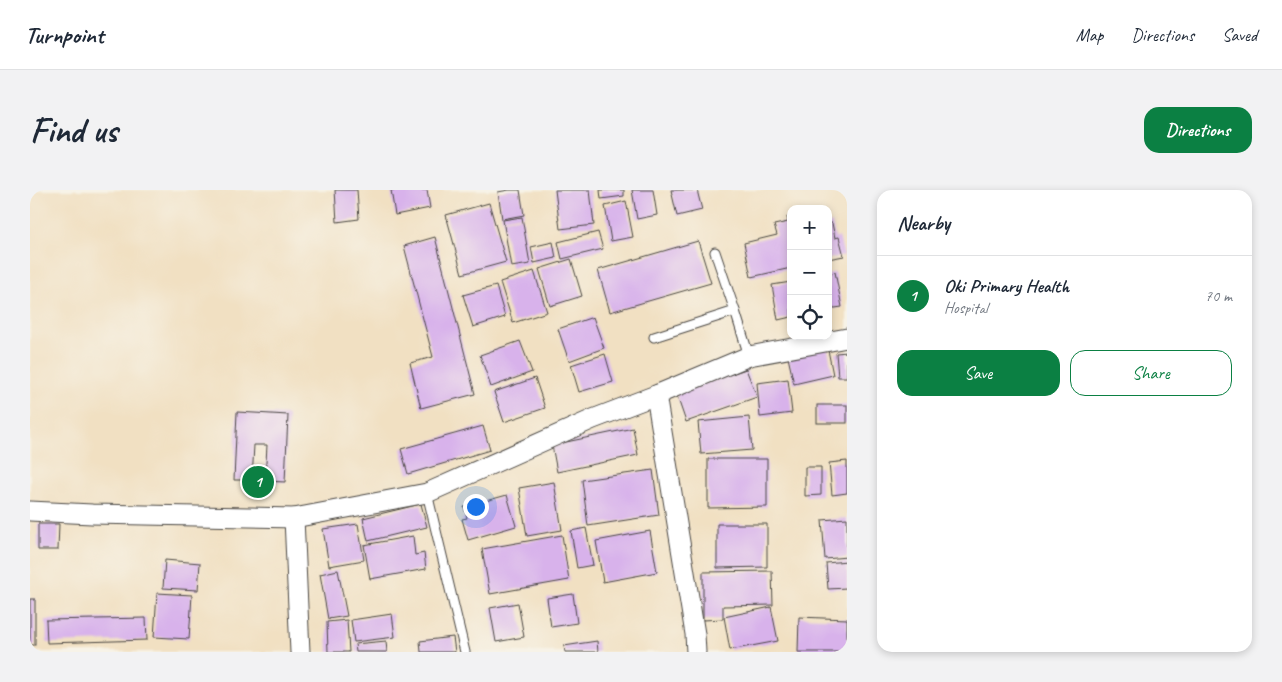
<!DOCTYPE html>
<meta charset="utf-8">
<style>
:root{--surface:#fff;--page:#f2f2f3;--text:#1f2937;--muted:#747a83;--line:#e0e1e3;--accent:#0b8043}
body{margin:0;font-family:Caveat,sans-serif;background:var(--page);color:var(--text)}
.controls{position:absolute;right:15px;top:15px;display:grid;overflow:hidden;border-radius:10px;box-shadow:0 2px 8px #0003}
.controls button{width:45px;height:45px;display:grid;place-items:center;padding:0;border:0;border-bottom:1px solid var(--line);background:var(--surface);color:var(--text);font:25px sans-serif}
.you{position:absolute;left:445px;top:316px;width:18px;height:18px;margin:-12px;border:4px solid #fff;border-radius:50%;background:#1a73e8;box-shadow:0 0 0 8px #1a73e833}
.badge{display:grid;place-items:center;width:32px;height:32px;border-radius:50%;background:var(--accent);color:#fff;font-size:16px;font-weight:700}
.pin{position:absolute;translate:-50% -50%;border:2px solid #fff;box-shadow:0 1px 5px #0006}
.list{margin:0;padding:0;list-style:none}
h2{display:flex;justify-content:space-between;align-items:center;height:65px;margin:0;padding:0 20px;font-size:21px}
h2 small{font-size:16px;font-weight:400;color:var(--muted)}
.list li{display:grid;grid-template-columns:32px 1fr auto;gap:15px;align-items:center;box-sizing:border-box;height:80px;padding:0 20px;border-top:1px solid var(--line)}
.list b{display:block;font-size:19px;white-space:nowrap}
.list p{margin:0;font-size:16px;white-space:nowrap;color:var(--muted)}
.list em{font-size:16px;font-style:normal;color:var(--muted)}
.actions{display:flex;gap:10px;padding:15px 20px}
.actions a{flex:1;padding:11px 0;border:1px solid var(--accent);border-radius:15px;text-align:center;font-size:18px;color:var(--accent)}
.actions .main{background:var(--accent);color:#fff}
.icon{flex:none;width:28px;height:28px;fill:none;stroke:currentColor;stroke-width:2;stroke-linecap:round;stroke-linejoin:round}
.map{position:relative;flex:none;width:817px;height:462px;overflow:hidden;border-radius:15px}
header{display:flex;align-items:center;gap:30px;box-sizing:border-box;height:70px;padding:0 25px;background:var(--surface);border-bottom:1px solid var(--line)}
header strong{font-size:24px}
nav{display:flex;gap:28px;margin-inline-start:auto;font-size:18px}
.intro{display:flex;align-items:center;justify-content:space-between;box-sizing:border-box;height:120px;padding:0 30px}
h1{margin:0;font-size:35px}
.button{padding:12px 22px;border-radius:15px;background:var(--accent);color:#fff;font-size:18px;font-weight:700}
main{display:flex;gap:30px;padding:0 30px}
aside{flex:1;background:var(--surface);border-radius:15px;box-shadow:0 2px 8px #0003}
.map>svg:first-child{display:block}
.building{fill:#d8b2eb}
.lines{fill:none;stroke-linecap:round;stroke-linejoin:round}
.service-casing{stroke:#494642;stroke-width:11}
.minor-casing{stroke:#494642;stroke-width:21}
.service{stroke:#fff;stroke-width:9}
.minor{stroke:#fff;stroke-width:19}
</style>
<header>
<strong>Turnpoint</strong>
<nav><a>Map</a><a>Directions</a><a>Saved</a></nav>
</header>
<div class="intro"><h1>Find us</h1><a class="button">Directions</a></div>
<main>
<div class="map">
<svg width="817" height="462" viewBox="0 0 817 462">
<rect width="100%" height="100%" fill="#f7f3e8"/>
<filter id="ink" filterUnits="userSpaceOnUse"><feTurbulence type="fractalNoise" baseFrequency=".02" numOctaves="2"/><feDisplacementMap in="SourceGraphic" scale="10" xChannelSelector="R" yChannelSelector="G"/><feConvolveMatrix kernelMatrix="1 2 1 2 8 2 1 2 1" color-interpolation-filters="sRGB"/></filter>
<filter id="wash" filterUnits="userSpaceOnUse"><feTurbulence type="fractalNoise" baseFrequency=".0096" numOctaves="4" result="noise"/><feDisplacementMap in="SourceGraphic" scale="20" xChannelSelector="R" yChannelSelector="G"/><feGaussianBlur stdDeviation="1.12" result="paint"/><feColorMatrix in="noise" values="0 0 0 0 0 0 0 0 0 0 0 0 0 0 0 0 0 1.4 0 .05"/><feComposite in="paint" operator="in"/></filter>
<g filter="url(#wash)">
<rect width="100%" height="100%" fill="#f1e0c2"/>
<g id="blocks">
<g class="building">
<polygon points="305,0 327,0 329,29 307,32"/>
<polygon points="361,0 397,0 400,18 365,25"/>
<polygon points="479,0 490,0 494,25 472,29 468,2"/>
<polygon points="525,0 560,0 564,35 530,39"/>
<polygon points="570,0 594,0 594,6 571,9"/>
<polygon points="602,0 623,0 627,25 607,29"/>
<polygon points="641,0 667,0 672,20 647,26"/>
<polygon points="596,11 603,47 581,51 575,16"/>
<polygon points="459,13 476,72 432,84 416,25"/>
<polygon points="492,27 500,74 481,77 473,30"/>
<polygon points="757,27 761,27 761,78 721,87 714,53 747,45 744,35 758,32"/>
<polygon points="798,33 802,33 805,48 809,47 814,66 798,69"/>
<polygon points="568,42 573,59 532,69 528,52"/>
<polygon points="405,47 445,204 391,218 380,173 403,167 374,56"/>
<polygon points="668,51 681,93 580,122 568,80"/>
<polygon points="523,52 526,68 504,73 501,57"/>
<polygon points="541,69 552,106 520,116 509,79"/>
<polygon points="504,81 517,122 483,133 470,92"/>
<polygon points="805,82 812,117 798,119 798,84"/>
<polygon points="761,92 761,127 748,130 742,95"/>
<polygon points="466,96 475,127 443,137 433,105"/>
<polygon points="563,127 574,158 539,171 528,139"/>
<polygon points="490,151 502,182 461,197 450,165"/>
<polygon points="797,155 803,185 764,194 757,163"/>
<polygon points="817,162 817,187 808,187 806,163"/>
<polygon points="575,164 583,192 549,202 541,175"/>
<polygon points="716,179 727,207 656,232 646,203"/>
<polygon points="505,188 515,218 474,232 464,202"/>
<polygon points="758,189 762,223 730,227 727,193"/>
<rect x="787" y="215" width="30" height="18"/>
<polygon points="207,222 258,225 255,292 235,291 237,255 224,255 222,290 204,290"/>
<polygon points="719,227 722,260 671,264 668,232"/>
<polygon points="453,236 460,260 378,284 371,259"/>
<polygon points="603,238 608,265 527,282 522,255"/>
<polygon points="678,269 737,269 737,317 678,318"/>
<polygon points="817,271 817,303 802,305 799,273"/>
<polygon points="775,277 791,277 791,305 775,306"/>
<polygon points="623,280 629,325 558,336 552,290"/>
<polygon points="524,292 532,340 497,346 489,298"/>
<polygon points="477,305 486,336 438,350 432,329 437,328 434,317"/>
<polygon points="391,314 397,337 338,351 333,328"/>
<polygon points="817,328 817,367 795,369 792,330"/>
<polygon points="8,334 29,334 28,360 8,360"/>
<polygon points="328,334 334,370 299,376 293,339"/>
<polygon points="687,334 737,334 737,377 687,378"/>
<polygon points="556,338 563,375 547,378 541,341"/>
<polygon points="620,341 627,382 573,392 566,351"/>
<polygon points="532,345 539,390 460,404 452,359"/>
<polygon points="383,346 385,365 394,363 396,379 340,389 334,355"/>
<polygon points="135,370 170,373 168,400 133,398"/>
<polygon points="817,371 817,398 798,399 796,373"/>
<polygon points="308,380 317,426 298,429 290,384"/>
<polygon points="742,381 743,415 693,416 693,429 673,430 673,382"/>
<polygon points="127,403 162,405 159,449 124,447"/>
<polygon points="543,404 547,433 521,437 517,408"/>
<rect x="0" y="409" width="5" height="46"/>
<polygon points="488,413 494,447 466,452 460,418"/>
<polygon points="741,417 748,451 700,460 694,427"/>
<polygon points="362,424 365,447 324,452 321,430"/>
<polygon points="769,427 817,429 817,462 768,462"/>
<polygon points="116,428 117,450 17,453 16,430"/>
<polygon points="317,430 319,462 298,462 297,432"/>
<polygon points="423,447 425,462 391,462 390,451"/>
<polygon points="356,451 357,462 326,462 325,454"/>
<polygon points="567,451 568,462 535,462 534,456"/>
</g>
</g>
</g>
<g filter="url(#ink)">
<use href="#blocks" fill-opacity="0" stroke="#494642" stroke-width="1"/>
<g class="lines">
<g class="service-casing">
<g id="service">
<polyline points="685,62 705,121 719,166"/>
<polyline points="624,147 705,121"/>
<polyline points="397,303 435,462"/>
</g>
</g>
<g class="minor-casing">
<g id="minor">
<polyline points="626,205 665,444 666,462"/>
<polyline points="0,321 62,324 264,328 397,303 563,229 626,205 719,166 817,148"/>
<polyline points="264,328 270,462"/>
</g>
</g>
<use href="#service" class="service"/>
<use href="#minor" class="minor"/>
</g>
</g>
</svg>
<div class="controls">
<button>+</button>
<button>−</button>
<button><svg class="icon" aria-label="locate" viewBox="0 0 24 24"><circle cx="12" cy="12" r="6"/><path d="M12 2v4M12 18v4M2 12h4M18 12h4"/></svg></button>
</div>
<div class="you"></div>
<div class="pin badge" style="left:228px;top:292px">1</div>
</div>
<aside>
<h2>Nearby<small></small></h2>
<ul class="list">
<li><span class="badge">1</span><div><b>Oki Primary Health</b><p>Hospital</p></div><em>70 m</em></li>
</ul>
<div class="actions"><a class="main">Save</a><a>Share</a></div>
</aside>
</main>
